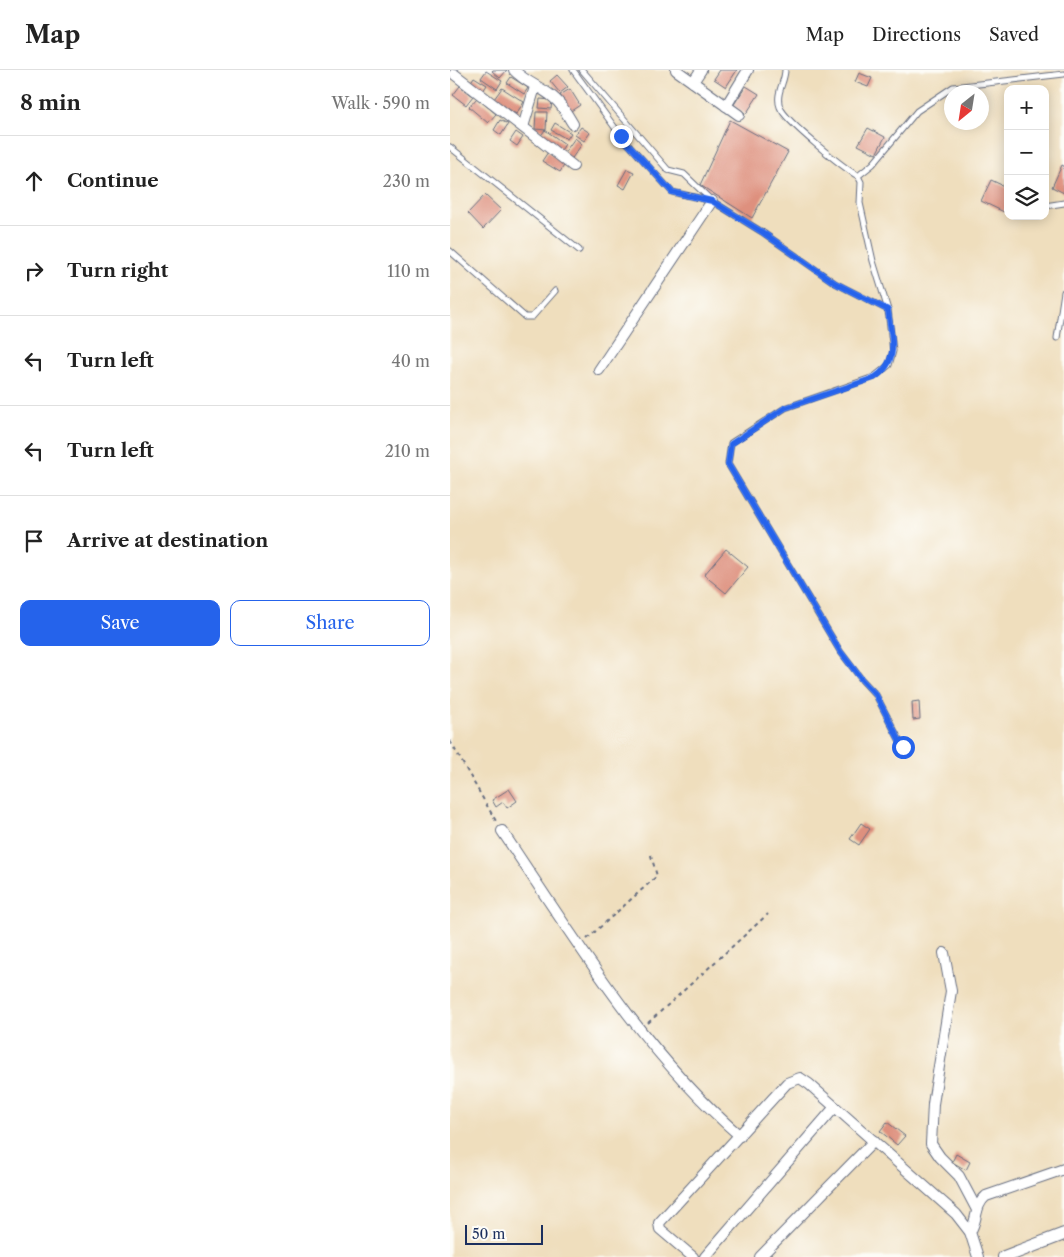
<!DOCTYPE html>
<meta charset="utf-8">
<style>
:root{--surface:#fff;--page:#f6f6f6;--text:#222;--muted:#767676;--line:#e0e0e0;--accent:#2563eb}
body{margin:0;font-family:"Libre Caslon Text",serif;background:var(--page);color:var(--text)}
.controls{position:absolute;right:15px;top:15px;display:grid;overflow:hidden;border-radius:10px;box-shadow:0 2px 12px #0003}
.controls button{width:45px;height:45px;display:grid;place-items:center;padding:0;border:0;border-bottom:1px solid var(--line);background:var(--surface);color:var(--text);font:25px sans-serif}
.compass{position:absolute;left:494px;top:15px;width:45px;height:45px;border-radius:50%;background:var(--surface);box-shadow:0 2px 12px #0003;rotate:210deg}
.scale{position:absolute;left:15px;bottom:12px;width:78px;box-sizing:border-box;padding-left:5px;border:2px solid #1b2f5e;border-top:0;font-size:14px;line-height:18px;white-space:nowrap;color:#1b2f5e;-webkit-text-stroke:4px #fdfcf7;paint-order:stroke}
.stop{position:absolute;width:15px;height:15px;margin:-11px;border:4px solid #2563eb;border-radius:50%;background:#fff}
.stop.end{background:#2563eb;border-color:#fff;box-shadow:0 1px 5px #0008}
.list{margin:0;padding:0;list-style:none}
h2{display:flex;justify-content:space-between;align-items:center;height:65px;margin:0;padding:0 20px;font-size:21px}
h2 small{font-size:16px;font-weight:400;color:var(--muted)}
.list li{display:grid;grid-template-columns:32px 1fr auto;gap:15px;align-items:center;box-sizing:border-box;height:90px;padding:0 20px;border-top:1px solid var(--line)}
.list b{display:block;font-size:19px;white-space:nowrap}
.list em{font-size:16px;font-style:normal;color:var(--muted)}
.actions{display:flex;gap:10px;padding:15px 20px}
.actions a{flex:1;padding:11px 0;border:1px solid var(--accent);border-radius:10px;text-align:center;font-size:18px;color:var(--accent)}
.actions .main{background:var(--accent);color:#fff}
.icon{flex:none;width:28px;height:28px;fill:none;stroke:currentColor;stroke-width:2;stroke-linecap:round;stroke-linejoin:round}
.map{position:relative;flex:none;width:614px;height:1187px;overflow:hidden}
header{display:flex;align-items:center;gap:30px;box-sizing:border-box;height:70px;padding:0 25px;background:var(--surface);border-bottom:1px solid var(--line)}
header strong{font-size:24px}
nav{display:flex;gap:28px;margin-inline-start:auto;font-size:18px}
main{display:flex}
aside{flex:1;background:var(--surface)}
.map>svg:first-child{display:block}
.building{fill:#de907e}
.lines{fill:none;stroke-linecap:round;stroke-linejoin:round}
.service-casing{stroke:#656c7f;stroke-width:7}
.minor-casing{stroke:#656c7f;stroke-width:12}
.tertiary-casing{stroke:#656c7f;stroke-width:14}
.path{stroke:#656c7f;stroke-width:2;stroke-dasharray:4 4;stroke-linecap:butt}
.service{stroke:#fff;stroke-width:5}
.minor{stroke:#fff;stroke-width:10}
.tertiary{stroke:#fff;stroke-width:12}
.route{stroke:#2563eb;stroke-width:6}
</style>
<header>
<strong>Map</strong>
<nav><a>Map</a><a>Directions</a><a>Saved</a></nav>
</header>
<main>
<aside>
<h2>8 min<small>Walk · 590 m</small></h2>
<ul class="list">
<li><svg class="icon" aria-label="ahead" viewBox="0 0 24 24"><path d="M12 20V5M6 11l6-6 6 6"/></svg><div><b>Continue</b></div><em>230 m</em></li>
<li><svg class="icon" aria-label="right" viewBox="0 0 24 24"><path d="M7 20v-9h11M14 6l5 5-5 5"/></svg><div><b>Turn right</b></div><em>110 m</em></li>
<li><svg class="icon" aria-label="left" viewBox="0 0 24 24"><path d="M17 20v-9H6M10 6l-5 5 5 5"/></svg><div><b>Turn left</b></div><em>40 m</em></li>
<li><svg class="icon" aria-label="left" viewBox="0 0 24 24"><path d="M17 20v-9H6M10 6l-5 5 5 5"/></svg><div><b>Turn left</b></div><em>210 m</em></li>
<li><svg class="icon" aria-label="arrive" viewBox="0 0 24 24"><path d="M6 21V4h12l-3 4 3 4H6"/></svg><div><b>Arrive at destination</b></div></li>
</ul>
<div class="actions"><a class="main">Save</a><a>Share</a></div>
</aside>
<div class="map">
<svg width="614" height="1187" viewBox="0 0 614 1187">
<rect width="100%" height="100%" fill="#fdfcf7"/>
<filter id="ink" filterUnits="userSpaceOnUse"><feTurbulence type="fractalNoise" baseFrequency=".02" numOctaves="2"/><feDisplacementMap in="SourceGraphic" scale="10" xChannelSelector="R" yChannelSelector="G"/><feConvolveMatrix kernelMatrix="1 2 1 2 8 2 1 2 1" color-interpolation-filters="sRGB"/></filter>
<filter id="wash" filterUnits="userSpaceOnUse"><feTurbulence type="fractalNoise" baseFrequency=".0096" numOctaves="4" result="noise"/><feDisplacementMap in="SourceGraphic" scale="20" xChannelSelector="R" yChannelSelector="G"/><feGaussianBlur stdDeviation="1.12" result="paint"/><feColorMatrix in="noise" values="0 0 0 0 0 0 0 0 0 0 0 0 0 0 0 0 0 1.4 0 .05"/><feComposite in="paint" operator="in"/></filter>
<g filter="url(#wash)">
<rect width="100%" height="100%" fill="#efdebd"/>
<g id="blocks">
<g class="building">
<polygon points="43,0 57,0 50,8 42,1"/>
<polygon points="270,0 287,0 276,17 264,9"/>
<polygon points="36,1 52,11 47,19 31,8"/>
<polygon points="409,3 422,8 418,17 405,12"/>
<polygon points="107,5 118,17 110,23 100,11"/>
<polygon points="24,7 37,15 33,21 20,13"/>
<polygon points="61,7 78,18 74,24 57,13"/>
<polygon points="10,16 23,26 16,35 3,25"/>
<polygon points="296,16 309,24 296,44 283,36"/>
<polygon points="52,18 74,32 66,44 44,29"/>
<polygon points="120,19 130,35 121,41 110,25"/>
<polygon points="27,28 46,44 38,53 19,37"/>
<polygon points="90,29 102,30 101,39 89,38"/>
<polygon points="86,42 97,42 96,60 85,59"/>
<polygon points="50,50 58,54 51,65 44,60"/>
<polygon points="280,50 338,82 302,148 250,115"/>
<polygon points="105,53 121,63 117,69 101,60"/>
<polygon points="131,57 140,63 134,71 125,65"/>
<polygon points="418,58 435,67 426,84 408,75"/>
<polygon points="95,60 115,74 110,82 89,68"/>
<polygon points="66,62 73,67 67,76 60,71"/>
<polygon points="125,68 132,74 120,91 112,86"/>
<polygon points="98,82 115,94 110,102 92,91"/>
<polygon points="612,95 614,96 614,123 602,117"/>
<polygon points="177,99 184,102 175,119 168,115"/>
<polygon points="541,110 558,118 558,134 554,142 531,131"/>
<polygon points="35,125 51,140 33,159 18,143"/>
<polygon points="276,479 298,497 276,523 254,505"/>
<polygon points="469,631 470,649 463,650 462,632"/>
<polygon points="59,719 67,731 57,738 53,732 46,737 42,730"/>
<polygon points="411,753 420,759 409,775 400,769"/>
<polygon points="437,1052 455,1066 447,1075 430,1061"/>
<polygon points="506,1084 520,1092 516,1100 502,1092"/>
</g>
</g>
</g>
<g filter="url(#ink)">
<use href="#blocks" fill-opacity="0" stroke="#656c7f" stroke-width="1"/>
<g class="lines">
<g class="service-casing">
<g id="service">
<polyline points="123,0 171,66 222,122 262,131 312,162 385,213 438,240"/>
<polyline points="132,0 218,100 234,104 261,130"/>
<path d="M335 0C335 12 325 24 330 37 335 51 394 98 408 106L423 94 467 41 503 17 614 4"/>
<polyline points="0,77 129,180"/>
<polyline points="408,106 411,112 410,133 423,191 438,240 443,281 439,295 424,307 335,338 281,373 278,394 390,581 412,610 426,625 453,677"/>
<polyline points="595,136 614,133"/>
<polyline points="0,181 75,247 82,247 105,221"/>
<polyline points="607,268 614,222"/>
</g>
</g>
<g class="minor-casing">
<g id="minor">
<path d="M64 0C76 13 92 17 104 28 113 35 117 45 123 54"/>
<polyline points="226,0 289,45"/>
<polyline points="4,4 123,96"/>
<polyline points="243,12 251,0"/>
<polyline points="276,36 298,0"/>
<polyline points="73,57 85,17"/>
<polyline points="149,300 262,131"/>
<path d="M52 761C124 868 192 981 290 1066"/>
<polyline points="494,883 501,921 483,1034 481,1074 490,1087 509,1106 527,1140"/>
<path d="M520 1162C528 1150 524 1136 536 1126L614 1099"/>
<polyline points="243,1187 210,1159 209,1153 337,1013 350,1008 359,1014 506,1144 520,1162 528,1187"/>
<polyline points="255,1187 385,1037"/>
<polyline points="310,1187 424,1071"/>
</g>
</g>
<g class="tertiary-casing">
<polyline id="tertiary" points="554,1187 614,1164"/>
</g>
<g class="path">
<polyline points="0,671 47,753"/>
<polyline points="137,869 207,806 200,782"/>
<polyline points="198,953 318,844"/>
</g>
<use href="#service" class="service"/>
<use href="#minor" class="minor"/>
<use href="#tertiary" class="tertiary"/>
</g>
</g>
<g class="lines" filter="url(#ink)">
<path class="route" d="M171 66 222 122 262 131 312 162 385 213 438 240C441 267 451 291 424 308L335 338 281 374 278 394 390 581 412 610 426 625 453 677"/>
</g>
</svg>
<div class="controls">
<button>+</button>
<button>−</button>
<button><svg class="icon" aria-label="layers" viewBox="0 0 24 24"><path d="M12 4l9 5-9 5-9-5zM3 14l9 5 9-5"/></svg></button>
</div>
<svg class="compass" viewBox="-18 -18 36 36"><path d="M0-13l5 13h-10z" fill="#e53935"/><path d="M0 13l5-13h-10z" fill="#767676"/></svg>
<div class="scale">50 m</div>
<div class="stop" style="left:453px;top:677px"></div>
<div class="stop end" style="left:171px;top:66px"></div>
</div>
</main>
